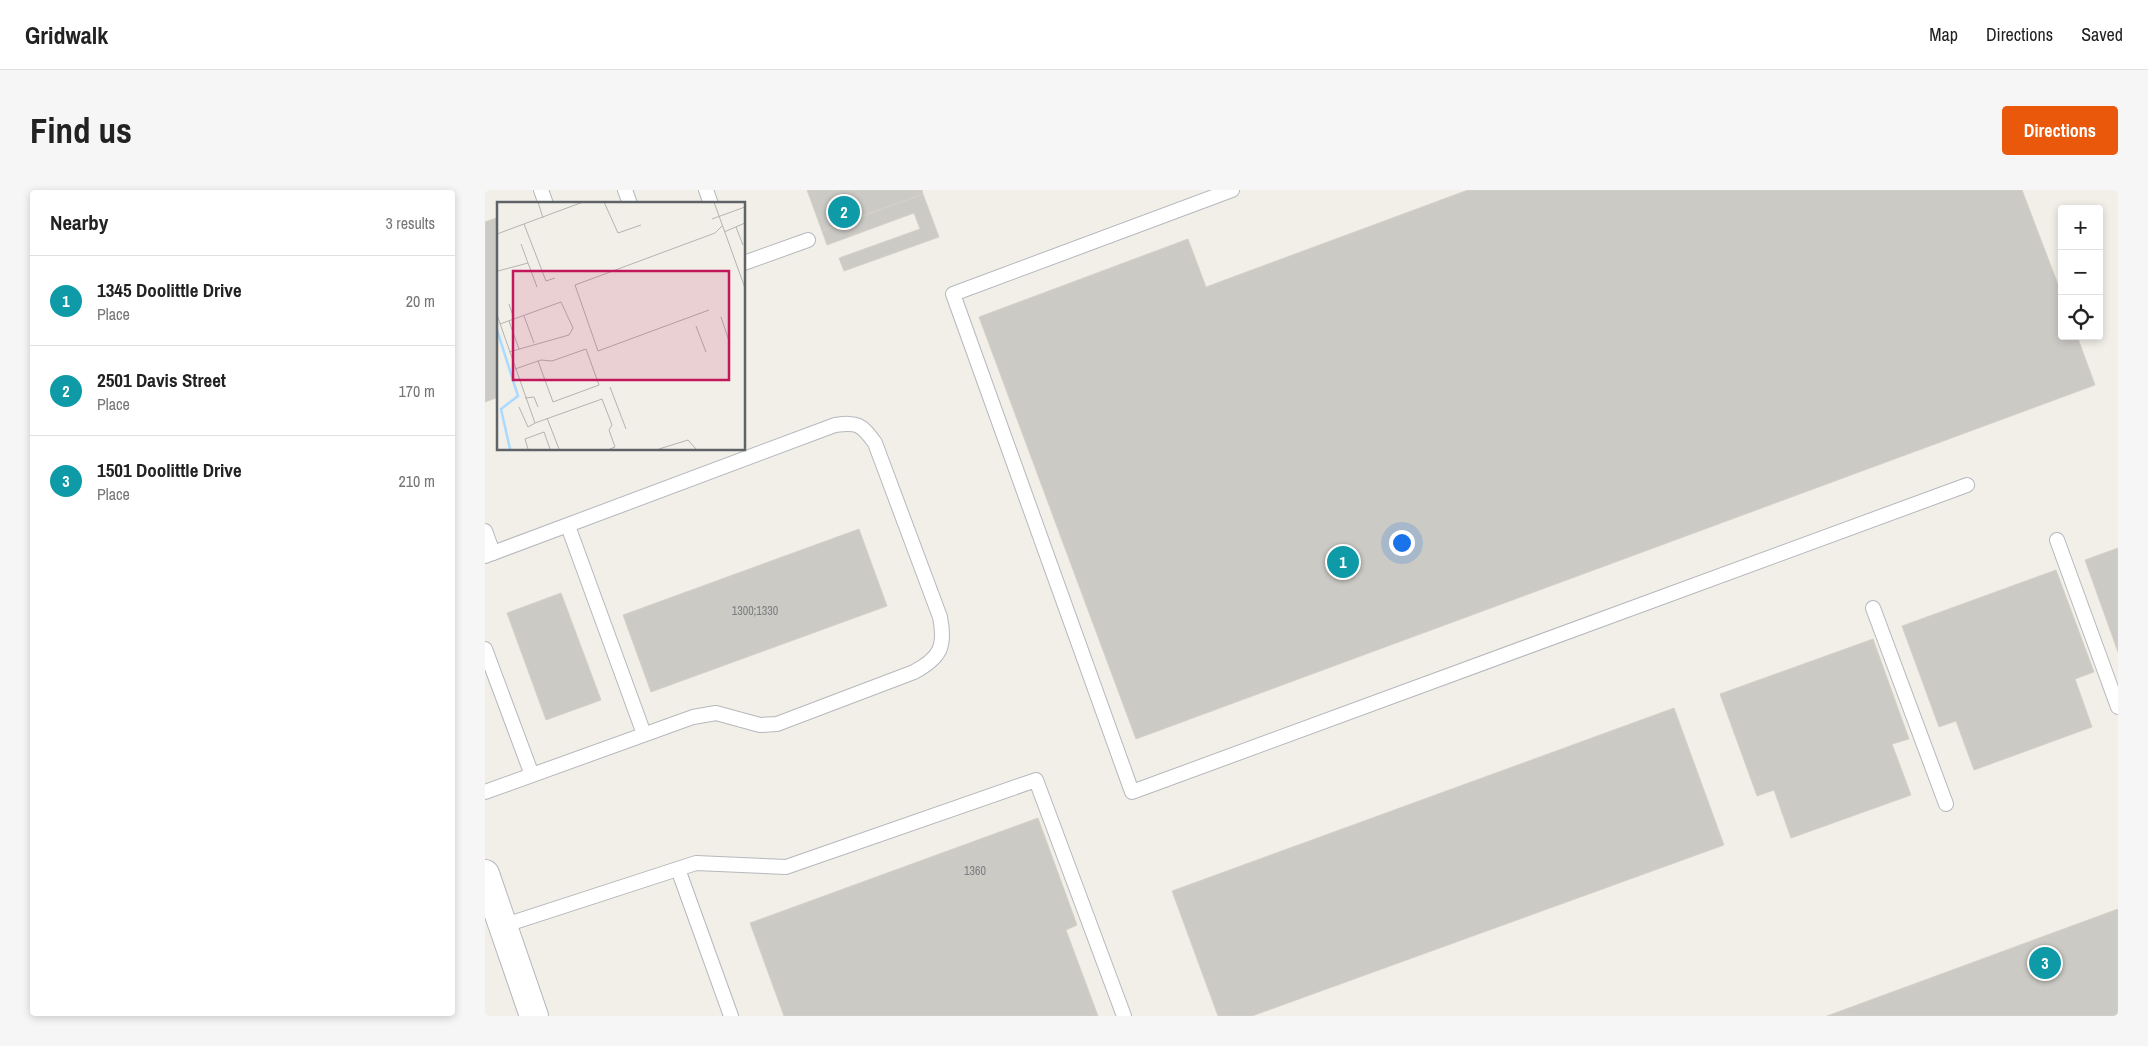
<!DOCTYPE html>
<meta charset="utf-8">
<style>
:root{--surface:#fff;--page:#f6f6f6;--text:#222;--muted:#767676;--line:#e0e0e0;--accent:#ea580c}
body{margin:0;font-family:"Archivo Narrow",sans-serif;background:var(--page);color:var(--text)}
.controls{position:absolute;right:15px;top:15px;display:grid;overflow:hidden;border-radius:5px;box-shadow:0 2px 8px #0003}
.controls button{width:45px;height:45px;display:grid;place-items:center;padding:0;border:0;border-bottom:1px solid var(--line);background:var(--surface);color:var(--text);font:25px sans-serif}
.you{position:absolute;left:916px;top:352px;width:18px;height:18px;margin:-12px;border:4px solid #fff;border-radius:50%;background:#1a73e8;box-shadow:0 0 0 8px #1a73e833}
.badge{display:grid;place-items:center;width:32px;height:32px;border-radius:50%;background:var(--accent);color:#fff;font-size:16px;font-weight:700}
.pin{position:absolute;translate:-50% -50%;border:2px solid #fff;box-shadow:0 1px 5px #0006}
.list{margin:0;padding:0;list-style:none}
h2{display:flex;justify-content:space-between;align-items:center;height:65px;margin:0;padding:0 20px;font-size:21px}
h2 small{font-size:16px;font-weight:400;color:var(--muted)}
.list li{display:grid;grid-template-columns:32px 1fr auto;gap:15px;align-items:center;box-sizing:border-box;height:90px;padding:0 20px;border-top:1px solid var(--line)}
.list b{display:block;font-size:19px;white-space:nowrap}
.list p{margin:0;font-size:16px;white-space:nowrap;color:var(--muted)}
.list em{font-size:16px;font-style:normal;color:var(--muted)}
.icon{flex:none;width:28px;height:28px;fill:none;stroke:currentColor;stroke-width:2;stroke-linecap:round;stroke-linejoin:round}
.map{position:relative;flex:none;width:1633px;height:826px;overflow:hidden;border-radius:5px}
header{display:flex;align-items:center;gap:30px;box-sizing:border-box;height:70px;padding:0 25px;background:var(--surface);border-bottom:1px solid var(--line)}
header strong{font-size:24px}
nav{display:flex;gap:28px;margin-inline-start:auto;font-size:18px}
.intro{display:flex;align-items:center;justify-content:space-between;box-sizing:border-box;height:120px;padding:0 30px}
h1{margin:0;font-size:35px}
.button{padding:12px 22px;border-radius:5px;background:var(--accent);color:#fff;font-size:18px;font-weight:700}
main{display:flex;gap:30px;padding:0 30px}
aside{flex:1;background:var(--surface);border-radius:5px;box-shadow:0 2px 8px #0003}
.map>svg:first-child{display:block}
.building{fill:#cccac5;stroke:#d6d1c6}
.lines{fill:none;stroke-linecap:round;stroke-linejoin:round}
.service-casing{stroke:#b5b8bc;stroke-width:16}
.minor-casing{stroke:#b5b8bc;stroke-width:30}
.service{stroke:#fff;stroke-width:14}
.minor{stroke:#fff;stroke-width:28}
.labels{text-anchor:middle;stroke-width:4;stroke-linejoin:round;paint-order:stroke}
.number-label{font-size:12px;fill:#7a7d7f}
.inset-river{fill:none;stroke:#aadaff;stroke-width:2.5}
.inset-road{fill:none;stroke:#b3b3b1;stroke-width:1}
.view{fill:#c2185b;fill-opacity:0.15;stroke:#c2185b;stroke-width:2.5}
.inset-edge{fill:none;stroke:#5f6368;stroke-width:2.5}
</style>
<header>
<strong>Gridwalk</strong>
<nav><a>Map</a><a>Directions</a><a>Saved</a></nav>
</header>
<div class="intro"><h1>Find us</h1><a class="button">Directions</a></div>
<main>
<aside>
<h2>Nearby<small>3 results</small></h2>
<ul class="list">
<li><span class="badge" style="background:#0f9aa8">1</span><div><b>1345 Doolittle Drive</b><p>Place</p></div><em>20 m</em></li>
<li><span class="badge" style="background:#0f9aa8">2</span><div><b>2501 Davis Street</b><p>Place</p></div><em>170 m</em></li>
<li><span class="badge" style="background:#0f9aa8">3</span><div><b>1501 Doolittle Drive</b><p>Place</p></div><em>210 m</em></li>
</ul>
</aside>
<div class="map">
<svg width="1633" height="826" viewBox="0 0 1633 826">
<rect width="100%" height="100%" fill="#f1efe8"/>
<g class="building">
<polygon points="322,0 437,0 438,4 337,41"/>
<polygon points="983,0 1537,0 1577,105 1577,146 1592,146 1610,195 651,549 494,127 703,49 721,97"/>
<polygon points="438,4 454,47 359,81 354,68 435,39 429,23 342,55 337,41"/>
<polygon points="14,27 14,207 0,212 0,32"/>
<polygon points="374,339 402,416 166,502 138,425"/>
<polygon points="1633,358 1633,462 1600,370"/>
<polygon points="1571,380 1609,482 1590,489 1607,537 1489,580 1471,531 1454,537 1417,436"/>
<polygon points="76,403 116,510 61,530 22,423"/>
<polygon points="1388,449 1424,549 1407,554 1426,605 1306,648 1289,600 1272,606 1235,504"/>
<polygon points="1189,518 1239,655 767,826 733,826 687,701"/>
<polygon points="553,628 592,735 581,740 613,826 299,826 265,733"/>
<polygon points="1633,719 1633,826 1342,826"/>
</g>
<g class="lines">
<g class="service-casing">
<g id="service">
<polyline points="56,0 61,14"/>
<polyline points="140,0 145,14"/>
<polyline points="221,0 226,14"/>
<polyline points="747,0 468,104 647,602 1482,295"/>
<polyline points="259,73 323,50"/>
<polyline points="83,336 159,544"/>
<polyline points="0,341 8,363"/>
<polyline points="1572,350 1633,517"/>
<path d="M0 366 350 235C373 232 376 234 390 253L455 427C461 457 455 468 429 482L292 534 275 535 231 523 208 527 0 602"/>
<polyline points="1388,418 1461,614"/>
<polyline points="0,459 47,585"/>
<polyline points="193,679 246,826"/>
<polyline points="17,736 211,673 301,677 551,590 639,826"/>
</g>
</g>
<g class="minor-casing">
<polyline id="minor" points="0,684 49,826"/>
</g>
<use href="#service" class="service"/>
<use href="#minor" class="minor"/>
</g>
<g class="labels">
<g class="number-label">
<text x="270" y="425">1300;1330</text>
<text x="490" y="685">1360</text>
</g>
</g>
<g transform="translate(12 12)">
<rect width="248" height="248" fill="#f1efe8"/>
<path class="inset-river" d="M0 128 21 194 4 207 13 247"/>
<path class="inset-road" d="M41 0 46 16M107 0 121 31 144 23M217 0 248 86M215 17 248 5M27 22 49 79 58 76M239 25 246 43M227 30 248 21M0 32 86 0M24 42 31 61M1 69 31 61 40 85M12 102 17 117M212 108 101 149 78 83 218 31 225 24M0 113 38 221 31 225 22 205M27 114 37 141M224 115 233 142M12 119 22 147M3 122 64 100 76 126 72 133 12 150M199 124 209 150M18 167 44 158 55 159 89 147 102 183 56 200 41 159M113 185 129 227M28 196 37 195 41 205M50 216 62 247M38 221 105 197 115 223 112 228 118 245 113 247M31 247 28 237 47 230 53 247M162 247 191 238 199 247"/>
<path class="view" d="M16 69H232V178H16Z"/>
<rect width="248" height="248" class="inset-edge"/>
</g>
</svg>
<div class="controls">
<button>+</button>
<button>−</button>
<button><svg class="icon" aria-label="locate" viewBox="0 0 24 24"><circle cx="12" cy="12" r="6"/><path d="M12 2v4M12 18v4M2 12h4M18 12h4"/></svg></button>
</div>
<div class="you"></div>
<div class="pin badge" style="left:858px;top:372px;background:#0f9aa8">1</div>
<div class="pin badge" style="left:359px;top:22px;background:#0f9aa8">2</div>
<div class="pin badge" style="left:1560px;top:773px;background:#0f9aa8">3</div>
</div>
</main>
